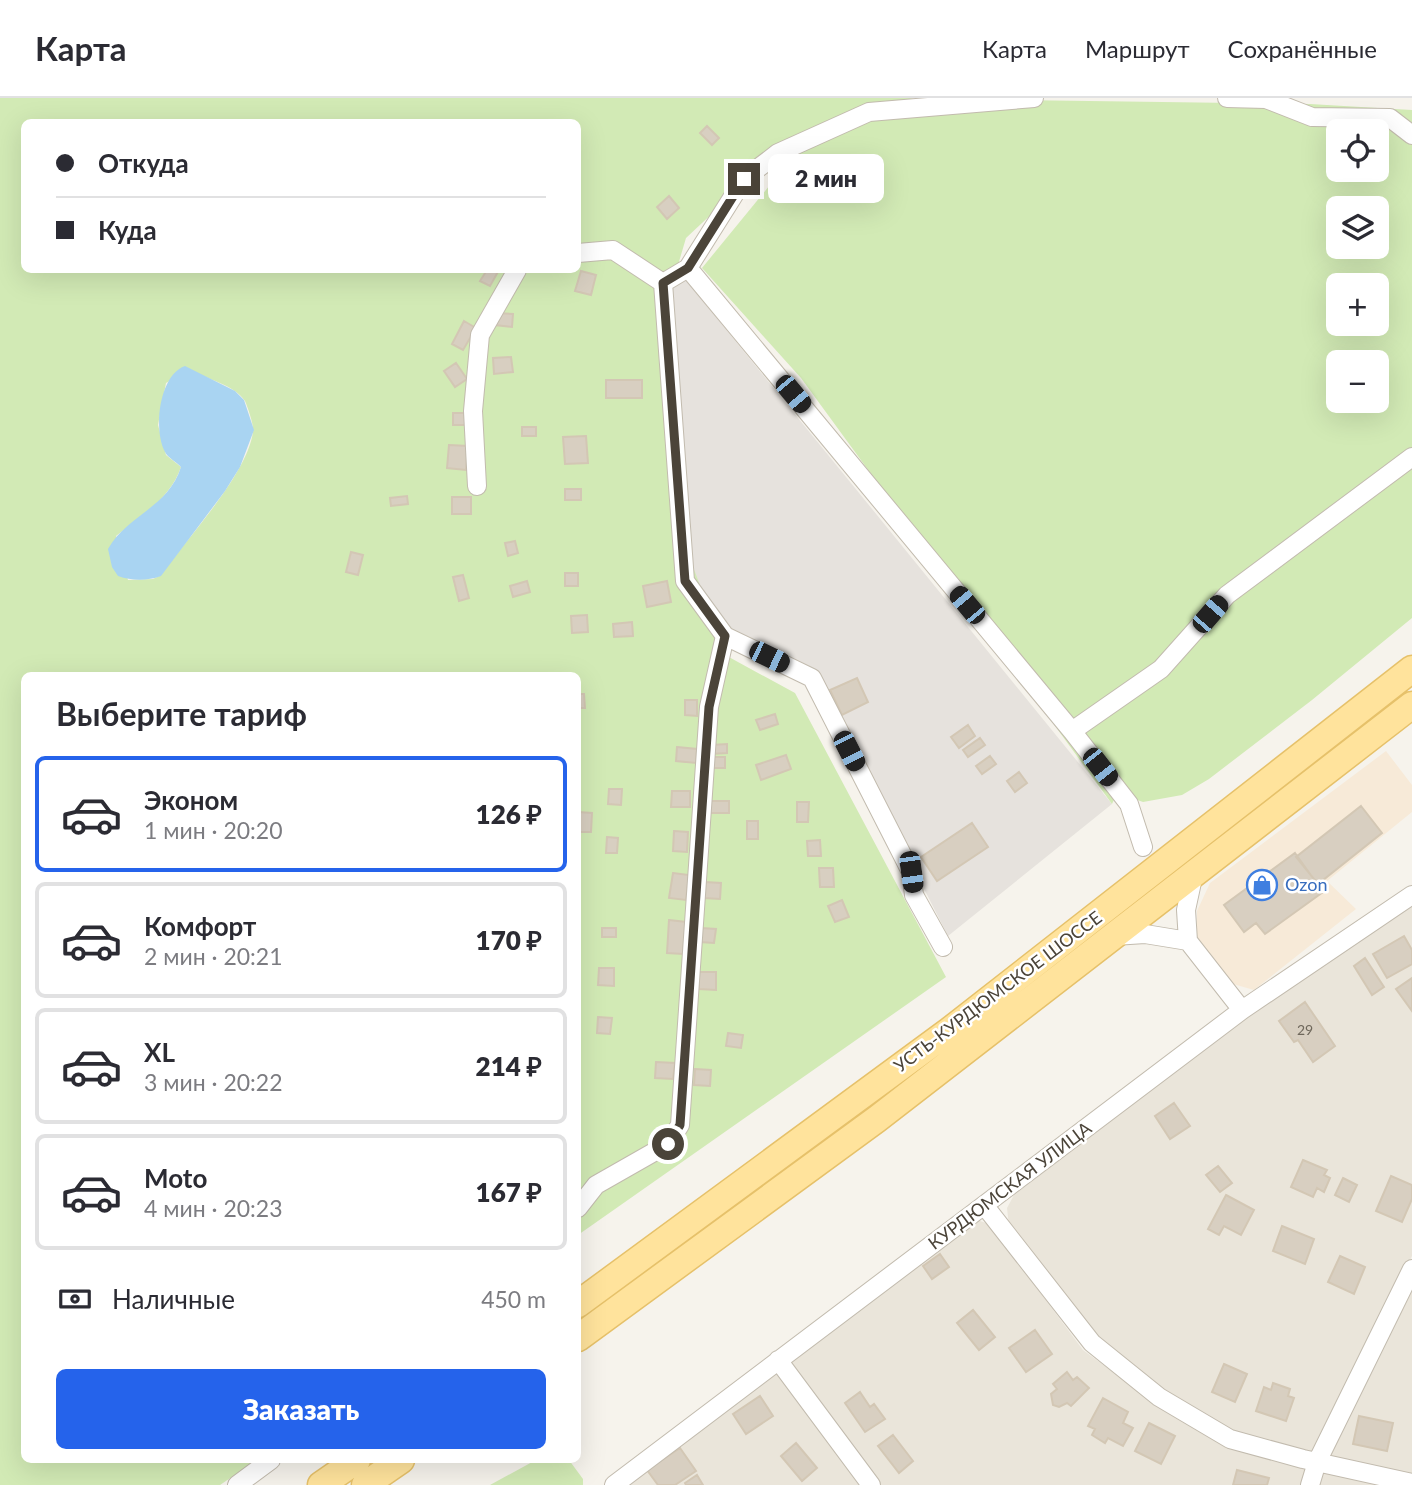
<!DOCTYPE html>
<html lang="ru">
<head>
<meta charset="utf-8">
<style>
  :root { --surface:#fff; --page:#f2f2f3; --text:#2b2b33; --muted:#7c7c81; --line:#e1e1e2; --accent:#2563eb }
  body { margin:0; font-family:Lato,sans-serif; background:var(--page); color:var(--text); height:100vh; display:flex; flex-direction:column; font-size:26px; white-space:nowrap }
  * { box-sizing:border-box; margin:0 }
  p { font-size:23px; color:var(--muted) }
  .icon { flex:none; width:38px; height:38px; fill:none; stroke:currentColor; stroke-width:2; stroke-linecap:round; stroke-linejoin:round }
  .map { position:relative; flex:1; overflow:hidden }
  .drawer { position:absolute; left:21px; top:574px; width:560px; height:791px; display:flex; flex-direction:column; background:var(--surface); border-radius:10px; box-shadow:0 7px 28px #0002 }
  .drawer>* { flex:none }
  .banner { position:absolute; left:21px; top:21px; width:560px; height:154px; border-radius:10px; box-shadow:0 7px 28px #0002; display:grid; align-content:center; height:154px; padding:0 35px; background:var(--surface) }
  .fabs { position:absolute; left:1326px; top:21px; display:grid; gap:14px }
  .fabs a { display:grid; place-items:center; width:63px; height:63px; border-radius:10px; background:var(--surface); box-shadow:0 7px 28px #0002; font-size:35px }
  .end { position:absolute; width:32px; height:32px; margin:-16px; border:9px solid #4b4439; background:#fff; box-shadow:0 0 0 4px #fff }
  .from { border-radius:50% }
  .bubble { position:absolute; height:49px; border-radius:10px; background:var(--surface); box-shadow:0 7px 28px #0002; font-size:23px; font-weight:800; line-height:49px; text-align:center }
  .car { position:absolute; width:21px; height:42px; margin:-21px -10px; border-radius:9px; box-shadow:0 0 5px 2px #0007; background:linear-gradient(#222 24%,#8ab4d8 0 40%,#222 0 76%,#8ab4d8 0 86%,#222 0) }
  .banner b { display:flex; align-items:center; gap:24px; height:66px; font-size:26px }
  .banner b+b { border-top:2px solid var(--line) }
  .banner i { width:18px; height:18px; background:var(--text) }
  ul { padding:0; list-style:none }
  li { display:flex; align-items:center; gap:21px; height:116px; margin:0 14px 10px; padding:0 21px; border:4px solid var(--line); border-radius:10px }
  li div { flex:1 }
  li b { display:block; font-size:26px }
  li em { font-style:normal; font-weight:800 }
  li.selected { border-color:var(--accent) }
  li>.icon { width:63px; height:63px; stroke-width:1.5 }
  h2 { padding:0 35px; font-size:32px; line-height:84px }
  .pay { display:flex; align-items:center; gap:18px; height:77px; padding:0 35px; font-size:26px }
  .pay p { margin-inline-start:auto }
  .primary-button { display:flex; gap:14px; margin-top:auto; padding:14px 35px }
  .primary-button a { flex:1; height:80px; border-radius:10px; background:var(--accent); color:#fff; font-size:28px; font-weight:800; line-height:80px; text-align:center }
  header { display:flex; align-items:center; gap:42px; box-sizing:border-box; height:98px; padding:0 35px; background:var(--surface); border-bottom:2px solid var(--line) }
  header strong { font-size:33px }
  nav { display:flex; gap:38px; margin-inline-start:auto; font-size:24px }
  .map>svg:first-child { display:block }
  .residential { fill:#eae5da }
  .commercial { fill:#f7ead8 }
  .industrial { fill:#e6e2dd }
  .green { fill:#d2eab5; fill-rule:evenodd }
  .water { fill:#a9d4f2 }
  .building { fill:#d8cfc1; stroke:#d3c7b4; stroke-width:2 }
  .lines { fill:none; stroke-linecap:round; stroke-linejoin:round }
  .street-casing { stroke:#c2bbae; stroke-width:20 }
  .primary-casing { stroke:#e6c16a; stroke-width:29 }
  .street { stroke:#fff; stroke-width:18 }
  .primary { stroke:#ffe39c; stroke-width:26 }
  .route { stroke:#4b4439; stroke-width:9 }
  .labels { text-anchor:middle; stroke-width:5; stroke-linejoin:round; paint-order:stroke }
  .number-label { font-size:14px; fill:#6e675b }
  .shop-label { font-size:18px; fill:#366cbe; stroke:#fff; text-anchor:start }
  .street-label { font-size:18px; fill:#4b4439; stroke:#fff }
</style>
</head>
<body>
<header>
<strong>Карта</strong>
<nav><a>Карта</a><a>Маршрут</a><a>Сохранённые</a></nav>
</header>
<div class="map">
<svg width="1412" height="1387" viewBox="0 0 1412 1387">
  <rect width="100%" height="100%" fill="#f6f3ec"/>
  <path class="residential" d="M1412,806V1158L1320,1346L1314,1352L1305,1355L1233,1334L1163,1293L1092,1237L1009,1128L1007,1110L1014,1097L1246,920Z
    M977,1122L989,1126L1083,1252L1155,1305L1301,1366L1309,1374L1306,1387H878L791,1272L790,1260Z
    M1412,1183V1377L1333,1360L1330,1355Z
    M771,1274L781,1279L862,1387H620Z
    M1325,1370L1400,1387H1313Z"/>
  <path class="commercial" d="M1386,653L1412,687V714L1327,783L1356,811L1254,892L1233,886L1197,842V813L1210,785Z"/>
  <path class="industrial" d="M685,181L1112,706L948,838L814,574L729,535L689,476L668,188Z"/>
  <path class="green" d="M0,0H913L797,36L686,140L660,228L674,419L727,558L795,595L946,879L578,1137V578H24V1362H257L220,1387H0ZM24,24H578V172H24ZM190,271C206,282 234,286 245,303C248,310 254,327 253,334C247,377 187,440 161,477L153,481L128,482L116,438C141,418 170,401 181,369L166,357L158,327L166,285Z
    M942,1L1310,6L1412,12V520L1312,602L1209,681L1182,697L1143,704L1132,700L1120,689L1112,706L801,280L702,170L806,43ZM1339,33H1377V72H1339ZM1339,110H1377V149H1339ZM1339,187H1377V226H1339ZM1339,264H1377V303H1339Z
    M544,1362H569L583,1381V1387H490L534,1363Z"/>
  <path class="water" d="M185,268L235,293L244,302L254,332L240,369L225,393L161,478C147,483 132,483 118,478L112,469L108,451C127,417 168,410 181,369C177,364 168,360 165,354C153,332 159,277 185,268Z"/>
  <path class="building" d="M707,28L719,40L712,47L700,35Z
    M669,98L679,110L667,121L657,109Z
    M487,172H499L490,188L480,183Z
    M581,173L596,177L591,197L575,193Z
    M496,215L513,216L512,229L495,227Z
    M464,223L476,230L463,252L452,246Z
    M511,259L513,274L494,276L493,260Z
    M456,265L467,281L455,289L444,273Z
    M606,282H642V300H606Z
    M453,315H466V327H453Z
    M522,329H536V338H522Z
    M586,338L588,365L565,366L563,339Z
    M449,347L468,348L466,372L447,370Z
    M565,391H581V402H565Z
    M407,398L408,406L391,408L390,400Z
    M452,399H471V416H452Z
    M515,443L518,455L508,458L505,445Z
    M351,454L363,457L358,477L346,474Z
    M565,475H578V488H565Z
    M463,477L469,500L459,503L453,479Z
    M527,483L530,494L513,499L510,488Z
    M667,483L671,504L647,509L643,488Z
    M587,517L588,534L572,535L571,518Z
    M632,524L633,538L614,539L613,526Z
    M857,580L868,604L842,617L830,592Z
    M578,596H584L585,610H578Z
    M685,602H697V618L685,617Z
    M775,616L778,626L760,632L756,622Z
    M968,627L975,638L959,650L951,639Z
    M980,640L985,647L968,659L963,652Z
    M727,646V655L711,656V647Z
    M677,649L697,651L696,665L676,663Z
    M786,657L791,671L761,682L756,667Z
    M990,658L996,666L982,676L976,668Z
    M713,659H725V670H713Z
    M1019,674L1027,685L1015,694L1007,683Z
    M609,691H622L621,707L608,706Z
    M672,693H690V709H671Z
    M708,703H729V715H708Z
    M797,704H809L808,724H797Z
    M1361,708L1382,735L1318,786L1296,759Z
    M578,714L592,715L591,734H578Z
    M747,723H758V741H747Z
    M972,725L988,749L937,783L921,759Z
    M674,733L688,734L687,754L673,753Z
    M607,739L618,740L617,755H606Z
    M820,742L821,758H808L807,743Z
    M1295,755L1323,794L1265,836L1256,825L1244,834L1224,807Z
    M819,770H833L834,789H820Z
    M673,775L689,777L686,802L669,800Z
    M705,784L721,785L720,801L704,800Z
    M842,802L849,819L835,824L828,808Z
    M669,822L686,824L683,856L667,855Z
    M602,830H616V839H602Z
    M701,830L716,831L714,845L700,844Z
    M1404,838L1412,852V866L1387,880L1373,856Z
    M1365,860L1384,889L1372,897L1354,868Z
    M599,870H614V888L598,887Z
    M699,874H716V892L699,891Z
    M1412,880V913L1396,891Z
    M1305,904L1335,948L1313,964L1298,942L1294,944L1279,923Z
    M598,919L612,920L610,936L597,935Z
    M728,935L743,937L741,950L726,948Z
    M656,964L675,965L673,981L655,980Z
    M695,971L711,972L710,988L694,987Z
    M1174,1005L1190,1028L1170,1041L1155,1018Z
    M1303,1062L1327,1072L1324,1077L1330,1080L1324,1094L1317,1090L1313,1099L1291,1089Z
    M1218,1068L1232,1085L1220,1094L1206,1077Z
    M1391,1078L1412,1087V1101L1402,1124L1376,1113Z
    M1343,1080L1357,1087L1349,1104L1335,1097Z
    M1226,1097L1254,1112L1241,1137L1224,1128L1219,1137L1208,1131Z
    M1282,1128L1314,1141L1305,1166L1273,1153Z
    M940,1156L949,1169L932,1181L923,1168Z
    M1340,1158L1365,1169L1354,1196L1328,1184Z
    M973,1212L995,1239L979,1252L957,1225Z
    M1035,1232L1052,1256L1026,1274L1009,1250Z
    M1224,1266L1247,1276L1235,1304L1212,1294Z
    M1067,1274L1073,1282L1077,1279L1089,1290L1071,1308L1067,1305L1059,1309L1053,1307L1051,1296L1057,1291L1053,1286Z
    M1273,1285L1290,1291L1288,1298L1294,1300L1286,1323L1256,1313L1264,1289L1271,1292Z
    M860,1294L870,1309L874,1306L885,1321L865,1334L845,1305Z
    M760,1298L773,1318L746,1336L733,1316Z
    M1103,1300L1128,1314L1123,1325L1133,1330L1123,1348L1108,1340L1105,1345L1092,1337L1095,1331L1088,1328Z
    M1359,1318L1393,1325L1387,1353L1353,1346Z
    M1149,1325L1175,1338L1161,1366L1135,1353Z
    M893,1337L913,1363L899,1375L878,1348Z
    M796,1345L817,1370L802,1383L781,1358Z
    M680,1350L696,1373L675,1387H658L647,1372Z
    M1237,1372L1269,1380L1267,1387H1233Z
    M697,1377L703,1387H686L685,1385Z"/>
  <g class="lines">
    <g class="street-casing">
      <path id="street" d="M1227,0L1266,1L1312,19L1390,20L1412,37
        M578,155L613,152L663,185L685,483L725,538L709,609L680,1027L668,1046L596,1087L578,1110
        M688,170L1072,633L1129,706L1143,749
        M663,185L688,170L744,81L778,55L869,14L1034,0
        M477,388L473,313L480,237L517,172
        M725,538L812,580L911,774L914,797L943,849
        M1072,633L1161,571L1227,497L1412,359
        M1194,775L1186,812L1188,843L1242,912
        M1114,838L1145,836L1188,843
        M984,1107L1092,1245L1159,1299L1230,1341L1303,1361L1412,1385
        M778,1262L871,1387
        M237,1387L271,1362
        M614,1387L1242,912L1412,797
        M1310,1387L1317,1364L1412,1171"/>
    </g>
    <g class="primary-casing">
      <path id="primary" d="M578,1206L949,933L1412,571
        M578,1240L877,1021L1412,607
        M321,1387L357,1362
        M365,1387L401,1362"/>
    </g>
    <use href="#street" class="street"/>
    <use href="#primary" class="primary"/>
  </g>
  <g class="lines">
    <path class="route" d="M668,1046L680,1027L709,609L725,538L685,483L663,185L688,170L744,81"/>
  </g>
  <defs>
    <g id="shop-ring" transform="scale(1.575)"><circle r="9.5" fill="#fff" stroke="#3f7fe0" stroke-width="1.5"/><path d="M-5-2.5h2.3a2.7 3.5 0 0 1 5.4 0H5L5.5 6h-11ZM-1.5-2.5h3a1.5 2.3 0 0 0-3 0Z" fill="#3f7fe0"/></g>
  </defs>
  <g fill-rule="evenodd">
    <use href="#shop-ring" x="1262" y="787"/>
  </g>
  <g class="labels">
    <g class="number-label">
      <text x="1305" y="937">29</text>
    </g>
    <g class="shop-label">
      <text x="1285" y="793">Ozon</text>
    </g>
    <g class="street-label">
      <text transform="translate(998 894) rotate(-37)" y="6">УСТЬ-КУРДЮМСКОЕ ШОССЕ</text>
      <text transform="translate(1010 1088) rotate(-37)" y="6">КУРДЮМСКАЯ УЛИЦА</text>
    </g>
  </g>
</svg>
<div class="fabs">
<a><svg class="icon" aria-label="locate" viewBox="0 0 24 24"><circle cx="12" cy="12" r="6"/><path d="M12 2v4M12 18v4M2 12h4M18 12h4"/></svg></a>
<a><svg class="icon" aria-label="layers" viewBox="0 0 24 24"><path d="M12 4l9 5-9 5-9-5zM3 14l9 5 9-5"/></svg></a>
<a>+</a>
<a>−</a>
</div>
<i class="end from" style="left:668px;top:1046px"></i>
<i class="end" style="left:744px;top:81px"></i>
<div class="bubble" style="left:768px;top:56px;width:116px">2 мин</div>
<i class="car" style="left:793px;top:296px;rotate:140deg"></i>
<i class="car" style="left:967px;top:507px;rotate:320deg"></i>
<i class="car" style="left:1210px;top:516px;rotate:41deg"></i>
<i class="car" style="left:769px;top:559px;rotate:116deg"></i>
<i class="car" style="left:849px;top:653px;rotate:153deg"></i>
<i class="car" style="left:1100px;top:669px;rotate:142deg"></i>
<i class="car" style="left:911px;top:774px;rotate:172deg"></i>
<div class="banner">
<b><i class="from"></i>Откуда</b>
<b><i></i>Куда</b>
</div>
<section class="drawer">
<h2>Выберите тариф</h2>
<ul>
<li class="selected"><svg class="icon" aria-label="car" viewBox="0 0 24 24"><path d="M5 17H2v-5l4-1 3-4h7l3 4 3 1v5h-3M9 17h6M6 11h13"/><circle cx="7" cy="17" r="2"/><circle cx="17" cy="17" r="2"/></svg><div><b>Эконом</b><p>1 мин · 20:20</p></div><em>126 ₽</em></li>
<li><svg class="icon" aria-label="car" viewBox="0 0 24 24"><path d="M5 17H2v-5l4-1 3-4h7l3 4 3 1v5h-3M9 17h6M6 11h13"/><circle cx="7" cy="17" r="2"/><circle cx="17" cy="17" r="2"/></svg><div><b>Комфорт</b><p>2 мин · 20:21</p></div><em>170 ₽</em></li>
<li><svg class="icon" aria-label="car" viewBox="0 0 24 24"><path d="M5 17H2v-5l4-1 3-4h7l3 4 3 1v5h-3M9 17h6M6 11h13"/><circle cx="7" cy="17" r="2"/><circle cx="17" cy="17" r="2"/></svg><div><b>XL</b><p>3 мин · 20:22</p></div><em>214 ₽</em></li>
<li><svg class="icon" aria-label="car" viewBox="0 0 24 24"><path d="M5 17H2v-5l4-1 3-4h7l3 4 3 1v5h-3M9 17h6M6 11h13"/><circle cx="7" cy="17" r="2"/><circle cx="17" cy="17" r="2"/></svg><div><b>Moto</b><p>4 мин · 20:23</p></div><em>167 ₽</em></li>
</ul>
<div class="pay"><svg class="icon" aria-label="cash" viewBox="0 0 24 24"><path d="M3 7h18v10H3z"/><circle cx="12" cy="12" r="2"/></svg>Наличные<p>450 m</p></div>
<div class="primary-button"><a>Заказать</a></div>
</section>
</div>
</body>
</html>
